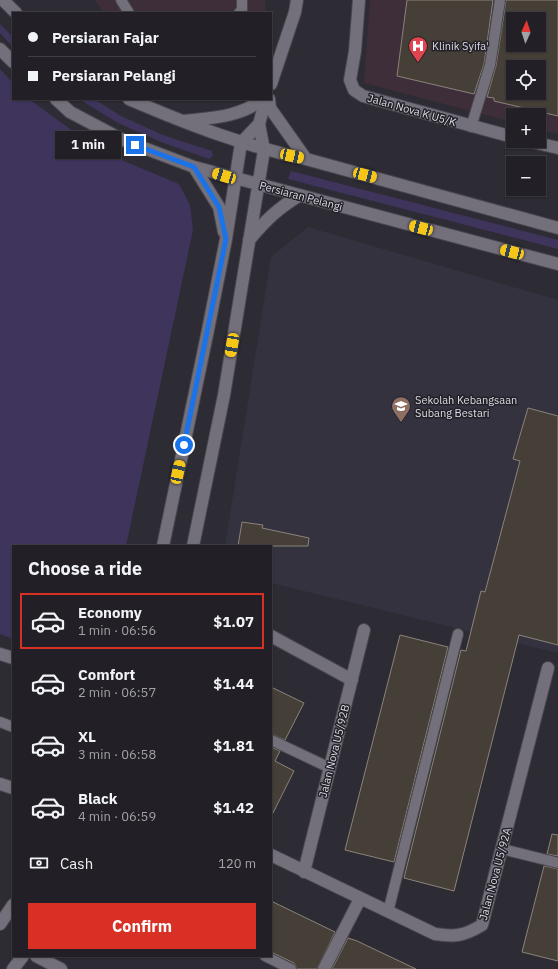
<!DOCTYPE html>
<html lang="en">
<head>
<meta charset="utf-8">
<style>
  :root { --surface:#222026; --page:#2a282e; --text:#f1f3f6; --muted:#a2a3a7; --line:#3f3e43; --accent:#d93025 }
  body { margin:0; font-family:"IBM Plex Sans",sans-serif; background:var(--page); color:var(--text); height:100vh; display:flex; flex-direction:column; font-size:15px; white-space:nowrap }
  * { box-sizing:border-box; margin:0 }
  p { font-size:13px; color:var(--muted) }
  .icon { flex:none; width:22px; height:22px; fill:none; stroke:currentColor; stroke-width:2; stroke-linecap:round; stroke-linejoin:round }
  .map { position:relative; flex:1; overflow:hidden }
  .side { position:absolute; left:12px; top:545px; width:260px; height:412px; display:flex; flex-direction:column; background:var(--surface); border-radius:0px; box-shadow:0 1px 3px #0004,0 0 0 1px var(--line) }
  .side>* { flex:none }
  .banner { position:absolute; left:12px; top:12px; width:260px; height:88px; border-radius:0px; box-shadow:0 1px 3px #0004,0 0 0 1px var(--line); display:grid; align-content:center; height:88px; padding:0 16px; background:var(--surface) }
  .needle { width:26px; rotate:3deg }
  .buttons { position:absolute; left:506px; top:12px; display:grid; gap:8px }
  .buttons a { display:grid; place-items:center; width:40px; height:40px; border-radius:0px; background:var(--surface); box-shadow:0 1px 3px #0004,0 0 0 1px var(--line); font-size:20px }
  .end { position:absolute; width:18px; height:18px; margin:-9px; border:5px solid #1a73e8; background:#fff; box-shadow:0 0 0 2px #fff }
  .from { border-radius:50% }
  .bubble { position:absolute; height:28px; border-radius:0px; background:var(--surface); box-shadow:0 1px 3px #0004,0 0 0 1px var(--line); font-size:13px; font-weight:700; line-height:28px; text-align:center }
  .car { position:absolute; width:12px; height:24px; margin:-12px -6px; border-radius:5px; box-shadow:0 0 3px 1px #0007; background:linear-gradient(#f5c518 24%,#345 0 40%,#f5c518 0 76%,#345 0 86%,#f5c518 0) }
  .banner b { display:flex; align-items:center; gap:14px; height:38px; font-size:15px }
  .banner b+b { border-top:1px solid var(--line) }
  .banner i { width:10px; height:10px; background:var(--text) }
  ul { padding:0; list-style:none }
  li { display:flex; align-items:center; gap:12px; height:56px; margin:0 8px 6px; padding:0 8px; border:2px solid transparent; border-radius:0px }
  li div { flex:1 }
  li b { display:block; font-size:15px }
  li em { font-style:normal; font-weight:700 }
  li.on { border-color:var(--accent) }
  li>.icon { width:36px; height:36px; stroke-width:1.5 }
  h2 { padding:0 16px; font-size:18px; line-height:48px }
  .pay { display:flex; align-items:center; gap:10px; height:44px; padding:0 16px; font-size:15px }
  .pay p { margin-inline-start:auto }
  .cta { display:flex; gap:8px; margin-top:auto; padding:8px 16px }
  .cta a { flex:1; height:46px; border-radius:0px; background:var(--accent); color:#fff; font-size:16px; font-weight:700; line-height:46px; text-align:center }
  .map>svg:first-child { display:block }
  .commercial { fill:#3e2e39; fill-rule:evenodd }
  .built { fill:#353240 }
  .green { fill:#3f345c }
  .building { fill:#463f37; stroke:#8b837b; fill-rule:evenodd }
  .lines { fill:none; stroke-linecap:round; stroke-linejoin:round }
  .lane-casing { stroke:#49474e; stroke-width:12 }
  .street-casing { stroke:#49474e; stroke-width:14 }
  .secondary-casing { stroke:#49474e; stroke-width:14 }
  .lane { stroke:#73707b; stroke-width:10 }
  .street { stroke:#73707b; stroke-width:12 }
  .secondary { stroke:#73707b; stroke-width:12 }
  .route { stroke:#1a73e8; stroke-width:5 }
  .labels { text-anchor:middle; stroke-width:3; stroke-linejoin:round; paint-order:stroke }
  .poi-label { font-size:11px; fill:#dcdbe1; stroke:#232129; text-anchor:start }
  .street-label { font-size:11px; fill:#dcdbe1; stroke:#232129 }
</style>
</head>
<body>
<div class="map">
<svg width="558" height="969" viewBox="0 0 558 969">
  <rect width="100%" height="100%" fill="#2d2b33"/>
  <path class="commercial" d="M95,0H265V13H103Z
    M370,0H558V134L539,129V115H513V122L364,83ZM513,19H539V45H513ZM513,67H539V93H513Z"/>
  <path class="built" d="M308,227L558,300V653L271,583V546H225L271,257Z"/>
  <path class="green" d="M0,24L13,37V47L0,33Z
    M0,69L13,83V99H29L100,151L179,184L190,205L193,230L126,546H13V639L0,634Z
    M79,99H94L121,116L163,135L212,151L213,156L209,159L161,142L118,123Z
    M291,171L558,240V249L288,179Z"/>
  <path class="building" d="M407,0H493L484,64L474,94L397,76Z
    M506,0H558V116L494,101V98L487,97L496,66ZM513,19H539V45H513ZM513,67H539V93H513Z
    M528,408L558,416V645L519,635L454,891L404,878L461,650L466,651L481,591L485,592L520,461L513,459Z
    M242,522L263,525L262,528L309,538L308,546H238Z
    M400,635L448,647L394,862L345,850Z
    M271,687L304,703L285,740L271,734Z
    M271,747L280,751L275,761L294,771L271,817Z
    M552,834L558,835V856L547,854Z
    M544,866L558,869V961L522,952Z
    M271,901L335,932L317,969H297L294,963L271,952Z
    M348,938L357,941L416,969H332Z"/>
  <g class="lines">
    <g class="lane-casing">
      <path id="lane" d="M121,0L129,13
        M239,13L242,10V0
        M471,127L490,65L500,0
        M0,722L13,727
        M271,740L330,768
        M502,849L558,863
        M388,912L458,634
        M265,956L291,969"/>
    </g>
    <g class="street-casing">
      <path id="street" d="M359,0L355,51L350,80L354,90L363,96L513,137
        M271,84L295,12L297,0
        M259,124L264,150
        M528,141L558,148
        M241,143L259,124L266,99
        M271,636L352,680
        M0,654L13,658
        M0,784L13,788
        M271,855L435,934C455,937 464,936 482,925L548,668
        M304,872L364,630
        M36,956L61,969
        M324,969L360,899"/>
    </g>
    <g class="secondary-casing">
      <path id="secondary" d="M3,0L16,13
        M0,49L13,62
        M56,99L70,112L123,140L194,167L558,264
        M129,99C187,124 244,146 306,159L558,228
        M269,99L270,108L306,159
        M184,121C210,118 242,117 262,99
        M194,167L219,207L224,232
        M249,240C266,220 277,209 300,195
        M163,546L208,330L226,239L241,143
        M193,546L224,395L264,150
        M0,924L13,905
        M13,969L23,956"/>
    </g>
    <use href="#lane" class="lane"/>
    <use href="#street" class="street"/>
    <use href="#secondary" class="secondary"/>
  </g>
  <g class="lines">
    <path class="route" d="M135,145L194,167L219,207L226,239L184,445"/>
  </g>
  <defs>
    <g id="hospital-pin" transform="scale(1)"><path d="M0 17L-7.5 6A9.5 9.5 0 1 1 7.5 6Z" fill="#e0444e" stroke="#232129"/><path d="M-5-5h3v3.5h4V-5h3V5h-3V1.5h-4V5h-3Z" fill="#fff"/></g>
    <g id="school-pin" transform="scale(1)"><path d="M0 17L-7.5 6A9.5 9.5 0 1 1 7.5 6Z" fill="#8d6e63" stroke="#232129"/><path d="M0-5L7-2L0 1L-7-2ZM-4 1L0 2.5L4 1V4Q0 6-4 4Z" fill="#fff"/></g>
  </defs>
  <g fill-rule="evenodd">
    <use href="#hospital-pin" x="418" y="46"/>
    <use href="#school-pin" x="401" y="406"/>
  </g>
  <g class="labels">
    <g class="poi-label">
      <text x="432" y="50">Klinik Syifa'</text>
      <text x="415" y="404">Sekolah Kebangsaan<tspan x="415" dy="13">Subang Bestari</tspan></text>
    </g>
    <g class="street-label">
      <text transform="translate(412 110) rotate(16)" y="4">Jalan Nova K U5/K</text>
      <text transform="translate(301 196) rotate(15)" y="4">Persiaran Pelangi</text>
      <text transform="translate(334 751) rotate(-76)" y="4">Jalan Nova U5/92B</text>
      <text transform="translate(495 874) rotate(-75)" y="4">Jalan Nova U5/92A</text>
    </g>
  </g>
</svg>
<div class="buttons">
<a><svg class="needle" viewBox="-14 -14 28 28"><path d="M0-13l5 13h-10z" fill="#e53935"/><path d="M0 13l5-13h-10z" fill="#a2a3a7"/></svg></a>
<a><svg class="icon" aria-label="locate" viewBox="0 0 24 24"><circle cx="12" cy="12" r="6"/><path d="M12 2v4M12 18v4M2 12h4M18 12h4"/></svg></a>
<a>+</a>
<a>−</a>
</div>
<i class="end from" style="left:184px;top:445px"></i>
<i class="end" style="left:135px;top:145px"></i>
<div class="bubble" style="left:55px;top:131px;width:66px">1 min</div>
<i class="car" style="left:292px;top:156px;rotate:102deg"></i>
<i class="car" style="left:365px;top:175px;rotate:105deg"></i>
<i class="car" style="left:224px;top:176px;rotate:287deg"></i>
<i class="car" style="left:421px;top:228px;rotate:285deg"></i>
<i class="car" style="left:512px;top:252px;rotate:285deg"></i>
<i class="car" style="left:232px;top:345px;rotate:190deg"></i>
<i class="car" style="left:178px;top:472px;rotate:12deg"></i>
<div class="banner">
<b><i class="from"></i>Persiaran Fajar</b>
<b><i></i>Persiaran Pelangi</b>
</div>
<section class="side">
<h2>Choose a ride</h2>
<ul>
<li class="on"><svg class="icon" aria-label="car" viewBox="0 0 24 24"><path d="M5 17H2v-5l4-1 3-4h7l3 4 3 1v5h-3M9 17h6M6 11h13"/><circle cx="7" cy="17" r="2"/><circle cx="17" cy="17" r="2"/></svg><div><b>Economy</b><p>1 min · 06:56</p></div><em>$1.07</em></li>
<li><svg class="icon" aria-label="car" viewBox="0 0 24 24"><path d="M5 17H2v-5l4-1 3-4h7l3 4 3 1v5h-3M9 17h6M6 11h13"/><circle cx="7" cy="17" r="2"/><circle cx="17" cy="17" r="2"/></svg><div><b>Comfort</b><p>2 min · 06:57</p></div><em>$1.44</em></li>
<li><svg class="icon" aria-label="car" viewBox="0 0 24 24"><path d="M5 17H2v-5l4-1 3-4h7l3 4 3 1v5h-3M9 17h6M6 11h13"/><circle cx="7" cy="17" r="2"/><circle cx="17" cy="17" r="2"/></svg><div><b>XL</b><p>3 min · 06:58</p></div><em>$1.81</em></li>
<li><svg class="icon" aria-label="car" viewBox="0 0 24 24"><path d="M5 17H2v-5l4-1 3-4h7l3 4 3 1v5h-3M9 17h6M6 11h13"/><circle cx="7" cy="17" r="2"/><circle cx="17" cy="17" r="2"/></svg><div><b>Black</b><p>4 min · 06:59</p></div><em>$1.42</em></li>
</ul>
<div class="pay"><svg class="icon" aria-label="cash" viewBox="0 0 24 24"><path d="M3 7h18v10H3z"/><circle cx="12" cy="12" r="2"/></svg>Cash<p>120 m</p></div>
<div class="cta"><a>Confirm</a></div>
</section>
</div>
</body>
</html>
